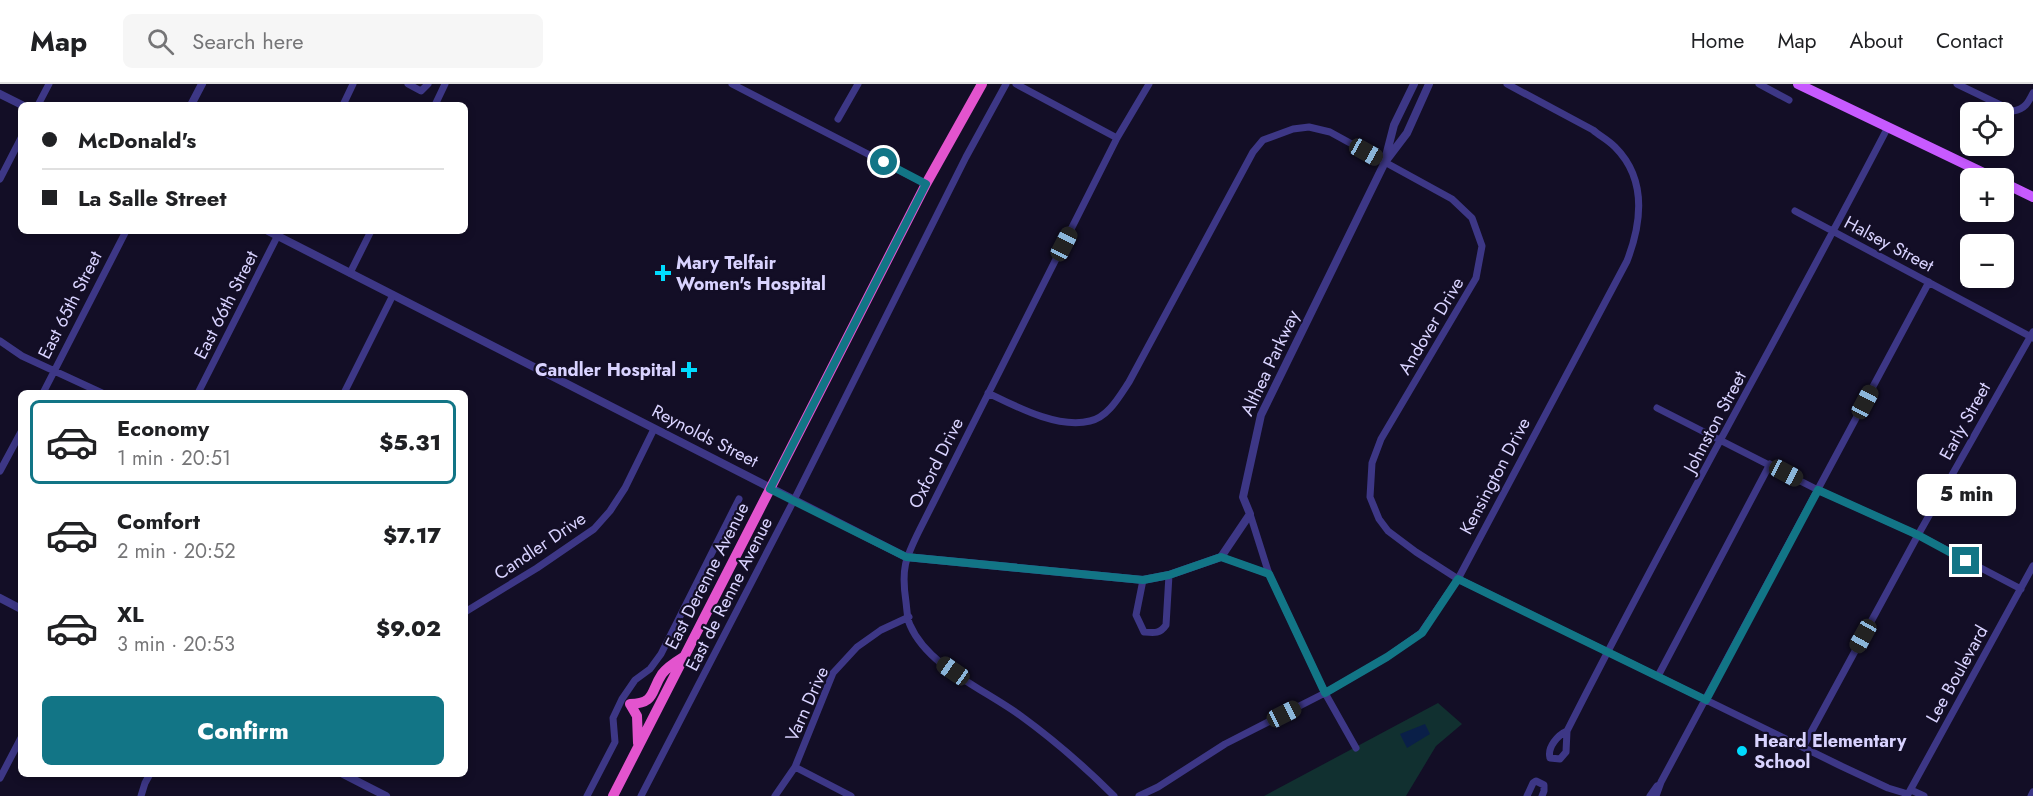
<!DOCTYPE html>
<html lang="en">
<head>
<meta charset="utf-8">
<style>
  :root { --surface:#fff; --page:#f6f6f6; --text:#202124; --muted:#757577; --line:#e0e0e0; --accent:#127586 }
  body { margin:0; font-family:Jost,sans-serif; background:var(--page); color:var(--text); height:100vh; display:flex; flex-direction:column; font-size:22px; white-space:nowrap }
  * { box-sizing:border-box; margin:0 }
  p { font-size:20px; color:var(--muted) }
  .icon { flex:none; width:33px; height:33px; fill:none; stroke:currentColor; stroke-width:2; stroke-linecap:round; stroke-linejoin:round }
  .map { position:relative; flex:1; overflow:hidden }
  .side { position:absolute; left:18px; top:306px; width:450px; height:387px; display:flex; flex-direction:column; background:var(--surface); border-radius:9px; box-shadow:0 3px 9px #0003 }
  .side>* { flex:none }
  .top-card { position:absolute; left:18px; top:18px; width:450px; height:132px; border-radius:9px; box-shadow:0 3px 9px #0003; display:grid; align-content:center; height:132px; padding:0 24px; background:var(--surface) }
  .buttons { position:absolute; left:1960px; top:18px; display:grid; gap:12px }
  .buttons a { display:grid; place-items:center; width:54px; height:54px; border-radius:9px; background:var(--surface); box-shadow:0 3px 9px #0003; font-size:30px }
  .end { position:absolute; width:27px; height:27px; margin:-14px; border:8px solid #127586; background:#fff; box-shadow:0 0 0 3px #fff }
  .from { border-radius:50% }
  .bubble { position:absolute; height:42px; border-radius:9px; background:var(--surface); box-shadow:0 3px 9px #0003; font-size:20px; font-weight:800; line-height:42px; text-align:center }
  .car { position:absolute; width:18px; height:36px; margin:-18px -9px; border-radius:8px; box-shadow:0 0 4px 2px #0007; background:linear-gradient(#222 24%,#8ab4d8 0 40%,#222 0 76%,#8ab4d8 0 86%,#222 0) }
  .top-card b { display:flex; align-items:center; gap:21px; height:57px; font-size:22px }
  .top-card b+b { border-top:2px solid var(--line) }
  .top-card i { width:15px; height:15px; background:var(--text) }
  ul { padding:10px 0 0; list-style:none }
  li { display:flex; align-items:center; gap:18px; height:84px; margin:0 12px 9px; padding:0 12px; border:3px solid transparent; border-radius:9px }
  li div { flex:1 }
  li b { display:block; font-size:22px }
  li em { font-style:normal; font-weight:800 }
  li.current { border-color:var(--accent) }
  li>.icon { width:54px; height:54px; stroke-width:1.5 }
  .cta { display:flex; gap:12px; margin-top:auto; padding:12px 24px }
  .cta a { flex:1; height:69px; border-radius:9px; background:var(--accent); color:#fff; font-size:24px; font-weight:800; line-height:69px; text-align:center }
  header { display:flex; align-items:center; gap:36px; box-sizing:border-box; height:84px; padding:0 30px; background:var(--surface); border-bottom:2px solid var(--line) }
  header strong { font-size:28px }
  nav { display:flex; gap:33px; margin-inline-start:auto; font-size:21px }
  .search { width:420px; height:54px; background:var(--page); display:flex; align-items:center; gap:15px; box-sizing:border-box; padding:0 21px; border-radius:9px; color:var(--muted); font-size:22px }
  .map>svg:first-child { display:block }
  .green { fill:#113030 }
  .water { fill:#0a1f48 }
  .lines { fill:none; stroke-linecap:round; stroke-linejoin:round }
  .minor { stroke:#3d3786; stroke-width:7 }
  .tertiary { stroke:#3d3786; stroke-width:8 }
  .primary { stroke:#c75aff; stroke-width:10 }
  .trunk { stroke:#e354ce; stroke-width:10 }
  .route { stroke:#127586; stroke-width:8 }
  .poi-dot { fill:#00dbfe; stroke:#130e26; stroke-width:2 }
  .labels { text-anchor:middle; stroke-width:4.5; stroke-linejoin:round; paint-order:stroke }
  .street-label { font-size:18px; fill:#d9d3ff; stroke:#130e26 }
  .poi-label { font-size:18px; font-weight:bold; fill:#d9d3ff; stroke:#130e26; text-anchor:start }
</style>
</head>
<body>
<header>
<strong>Map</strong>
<div class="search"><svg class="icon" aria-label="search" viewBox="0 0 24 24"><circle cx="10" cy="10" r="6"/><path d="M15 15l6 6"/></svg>Search here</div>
<nav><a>Home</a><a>Map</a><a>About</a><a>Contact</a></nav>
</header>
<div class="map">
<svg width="2033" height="712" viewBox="0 0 2033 712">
  <rect width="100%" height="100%" fill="#130e26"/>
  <path class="green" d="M1438,619L1462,640L1436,662L1406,712H1264Z"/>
  <path class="water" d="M1425,640L1430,650L1407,664L1400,650Z"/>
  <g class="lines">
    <path class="minor" d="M408,0L421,7L428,0
      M732,0L926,100
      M1016,0L1117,54
      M1759,0L1789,16
      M1957,0L2013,27C2025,25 2028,19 2033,9
      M38,21L49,0
      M343,21L353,0
      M435,21L445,0
      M838,35L858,0
      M0,95L21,54
      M1795,127L2033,254
      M350,189L371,147
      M0,257L22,272L102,309
      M43,309L126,147
      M198,309L280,147
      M344,309L393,211
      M988,309C1017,323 1058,345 1090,337C1108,333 1119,313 1129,298L1253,68L1263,56L1293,45L1309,43L1330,48L1452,115L1472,134L1482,162L1476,194L1381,355L1372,379L1370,413L1379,435L1388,447L1416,468L1458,495L1839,681L1888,704L1908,710
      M1657,324L1818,406L1918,451L2021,505
      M0,387L21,348
      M1250,430L1269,490L1325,609L1356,664
      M1221,473L1269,490
      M1143,496L1136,531L1144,548C1154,549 1160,550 1166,541L1169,491
      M465,528L537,484L594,445L610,427L625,404L654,345
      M1658,592L1770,380
      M1567,647L1566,668L1560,675L1550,674C1547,663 1558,651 1567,647C1670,443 1783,245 1888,43
      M1803,663L1918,451L2033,248
      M795,683L851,712
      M0,694L21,654
      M1911,706L1924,712
      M141,712L145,699L150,690
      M587,712L615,658L613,634L622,615L635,596L650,585L661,570L739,415
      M641,712L794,416L966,73L1006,0
      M775,712L795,683L833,589L857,563L881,546L909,533
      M1114,712C1085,683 1054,656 1021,632C986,606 928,583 910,541C907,535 907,525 906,518C901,485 905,475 920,445L1117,54L1149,0
      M1139,712L1158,703L1225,660L1325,609L1387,573L1421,549L1458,495L1627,177C1642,138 1647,95 1615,63C1608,56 1600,52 1593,46L1507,0
      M1527,712L1533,699L1536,697L1544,701V707L1542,712
      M1650,712L1657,702
      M1656,712L1661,698L1929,198
      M1907,712L2033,482
      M2031,712L2033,708"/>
    <path class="tertiary" d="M0,10L22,21
      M191,21L202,0
      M1386,72L1394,41L1414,0
      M268,147L906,473L1143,496L1169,491L1221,473L1250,430L1243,413L1261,331L1385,78L1407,49L1429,0
      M0,514L21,525
      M343,690L386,712"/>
    <path class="primary" d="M1798,0L1994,94
      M2004,99L2033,113"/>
    <path class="trunk" d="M630,620C656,619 650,608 662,590C668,582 677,577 685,572
      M630,620L637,632L638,659
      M613,712L926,100L982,0"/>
  </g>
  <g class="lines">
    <path class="route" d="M884,78L926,100L770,405L906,473L1143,496L1169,491L1221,473L1269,490L1325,609L1387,573L1422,549L1458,495L1706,616L1818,406L1918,451L1966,477"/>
  </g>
  <g class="poi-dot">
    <path d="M660 180h6v6h6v6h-6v6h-6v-6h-6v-6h6z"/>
    <path d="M686 277h6v6h6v6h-6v6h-6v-6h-6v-6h6z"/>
    <circle cx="1742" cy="667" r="6"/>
  </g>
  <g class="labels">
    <g class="street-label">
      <text transform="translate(1889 160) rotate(28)" y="6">Halsey Street</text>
      <text transform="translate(70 221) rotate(-63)" y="6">East 65th Street</text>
      <text transform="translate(226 221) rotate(-63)" y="6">East 66th Street</text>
      <text transform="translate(1431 242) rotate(-59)" y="6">Andover Drive</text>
      <text transform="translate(1270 279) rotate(-65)" y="6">Althea Parkway</text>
      <text transform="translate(1965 337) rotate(-61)" y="6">Early Street</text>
      <text transform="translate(1715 338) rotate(-62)" y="6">Johnston Street</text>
      <text transform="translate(705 352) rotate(27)" y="6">Reynolds Street</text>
      <text transform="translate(936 379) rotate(-63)" y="6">Oxford Drive</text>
      <text transform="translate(1495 392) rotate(-62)" y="6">Kensington Drive</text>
      <text transform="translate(540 462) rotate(-34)" y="6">Candler Drive</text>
      <text transform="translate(707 492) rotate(-63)" y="6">East Derenne Avenue</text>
      <text transform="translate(729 510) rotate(-63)" y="6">East de Renne Avenue</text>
      <text transform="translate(1957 590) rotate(-61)" y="6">Lee Boulevard</text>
      <text transform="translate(807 620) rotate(-66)" y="6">Varn Drive</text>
    </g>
    <g class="poi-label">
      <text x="676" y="185">Mary Telfair<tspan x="676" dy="21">Women's Hospital</tspan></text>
      <text x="676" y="292" text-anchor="end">Candler Hospital</text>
      <text x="1754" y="663">Heard Elementary<tspan x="1754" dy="21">School</tspan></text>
    </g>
  </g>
</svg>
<div class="buttons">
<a><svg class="icon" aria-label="locate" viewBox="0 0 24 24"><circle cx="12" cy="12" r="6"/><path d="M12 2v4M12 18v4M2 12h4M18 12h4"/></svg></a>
<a>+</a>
<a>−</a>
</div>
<i class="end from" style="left:884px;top:78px"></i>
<i class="end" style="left:1966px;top:477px"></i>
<div class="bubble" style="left:1917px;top:390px;width:99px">5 min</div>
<i class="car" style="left:1366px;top:68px;rotate:119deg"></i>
<i class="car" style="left:1064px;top:160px;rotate:27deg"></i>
<i class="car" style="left:1865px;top:318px;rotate:28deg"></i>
<i class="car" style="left:1786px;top:389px;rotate:118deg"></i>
<i class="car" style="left:1863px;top:552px;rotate:209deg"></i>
<i class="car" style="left:953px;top:587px;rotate:305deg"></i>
<i class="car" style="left:1284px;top:630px;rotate:63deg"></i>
<div class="top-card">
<b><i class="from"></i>McDonald's</b>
<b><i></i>La Salle Street</b>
</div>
<section class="side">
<ul>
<li class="current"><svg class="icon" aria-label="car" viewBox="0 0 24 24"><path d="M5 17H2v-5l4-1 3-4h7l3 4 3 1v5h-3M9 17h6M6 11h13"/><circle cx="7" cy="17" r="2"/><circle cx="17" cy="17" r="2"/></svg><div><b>Economy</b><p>1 min · 20:51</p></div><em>$5.31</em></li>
<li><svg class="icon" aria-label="car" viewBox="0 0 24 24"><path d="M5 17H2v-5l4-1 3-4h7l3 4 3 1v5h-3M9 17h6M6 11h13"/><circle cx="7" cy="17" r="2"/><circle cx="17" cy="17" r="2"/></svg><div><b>Comfort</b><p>2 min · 20:52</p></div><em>$7.17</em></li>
<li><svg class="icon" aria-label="car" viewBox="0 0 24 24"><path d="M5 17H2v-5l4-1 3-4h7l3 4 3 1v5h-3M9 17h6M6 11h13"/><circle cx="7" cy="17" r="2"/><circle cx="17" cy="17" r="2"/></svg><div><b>XL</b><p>3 min · 20:53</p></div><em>$9.02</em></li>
</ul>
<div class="cta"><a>Confirm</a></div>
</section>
</div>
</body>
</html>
